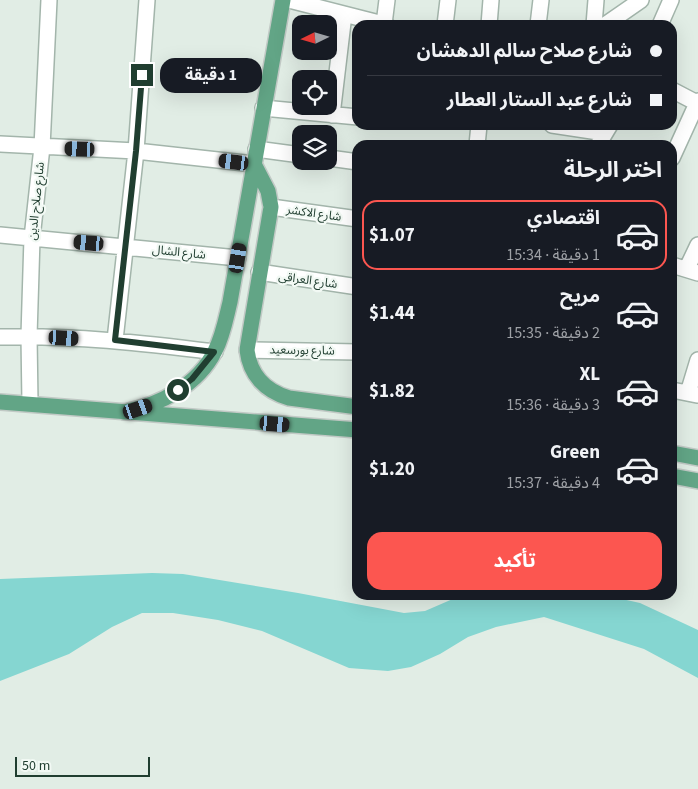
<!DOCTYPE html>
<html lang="ar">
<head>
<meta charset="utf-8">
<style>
  :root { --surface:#171b24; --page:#20242c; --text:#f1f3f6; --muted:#9ea1a6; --line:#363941; --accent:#fc5650 }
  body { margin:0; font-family:"Source Sans 3","Noto Sans Arabic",sans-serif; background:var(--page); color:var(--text); direction:rtl; height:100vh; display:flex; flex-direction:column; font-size:19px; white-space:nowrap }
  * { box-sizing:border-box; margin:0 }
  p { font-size:16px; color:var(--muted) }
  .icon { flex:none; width:28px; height:28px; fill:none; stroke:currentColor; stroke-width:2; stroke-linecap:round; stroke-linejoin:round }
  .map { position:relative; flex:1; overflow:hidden; direction:ltr }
  .details { position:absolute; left:352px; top:140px; width:325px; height:460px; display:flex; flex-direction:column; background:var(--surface); border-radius:15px; box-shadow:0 5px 20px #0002; direction:rtl }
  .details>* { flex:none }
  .banner { position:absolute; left:352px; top:20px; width:325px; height:110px; border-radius:15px; box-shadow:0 5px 20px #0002; direction:rtl; display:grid; align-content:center; height:110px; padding:0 15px; background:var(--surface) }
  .needle { width:32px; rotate:265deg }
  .buttons { position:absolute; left:292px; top:15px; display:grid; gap:10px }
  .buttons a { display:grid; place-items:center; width:45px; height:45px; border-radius:10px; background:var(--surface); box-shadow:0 5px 20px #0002; font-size:25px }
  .scale { position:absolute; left:15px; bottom:12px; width:135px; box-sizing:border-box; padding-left:5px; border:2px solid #203e30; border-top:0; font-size:14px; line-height:18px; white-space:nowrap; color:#203e30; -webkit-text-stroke:4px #f2f9f4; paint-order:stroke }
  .end { position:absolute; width:22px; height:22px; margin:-11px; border:6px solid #203e30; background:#fff; box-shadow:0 0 0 2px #fff }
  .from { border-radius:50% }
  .bubble { position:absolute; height:35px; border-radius:15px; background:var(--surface); box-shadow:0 5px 20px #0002; font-size:16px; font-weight:700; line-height:35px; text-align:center; direction:rtl }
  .car { position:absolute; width:15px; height:30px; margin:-15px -8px; border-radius:6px; box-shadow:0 0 4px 1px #0007; background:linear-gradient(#222 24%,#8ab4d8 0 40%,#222 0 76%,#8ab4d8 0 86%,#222 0) }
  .banner b { display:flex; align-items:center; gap:18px; height:48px; font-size:19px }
  .banner b+b { border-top:1px solid var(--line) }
  .banner i { width:12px; height:12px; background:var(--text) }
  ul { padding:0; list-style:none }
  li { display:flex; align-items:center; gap:15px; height:70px; margin:0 10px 8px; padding:0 5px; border:2px solid transparent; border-radius:15px }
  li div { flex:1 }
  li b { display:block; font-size:19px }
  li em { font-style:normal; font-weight:700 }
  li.selected { border-color:var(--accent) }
  li>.icon { width:45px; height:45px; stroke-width:1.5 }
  h2 { padding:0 15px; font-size:22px; line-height:60px }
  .cta { display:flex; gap:10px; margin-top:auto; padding:10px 15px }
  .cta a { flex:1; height:58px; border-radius:15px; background:var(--accent); color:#fff; font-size:20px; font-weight:700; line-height:58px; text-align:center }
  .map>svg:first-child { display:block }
  .water { fill:#85d6d1 }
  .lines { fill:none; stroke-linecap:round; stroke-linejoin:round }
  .minor-casing { stroke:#a3b5ab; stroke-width:18 }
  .major-casing { stroke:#c1c9c5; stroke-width:18 }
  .minor { stroke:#fff; stroke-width:15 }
  .major { stroke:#62a586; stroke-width:15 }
  .route { stroke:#203e30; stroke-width:6 }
  .labels { text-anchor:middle; stroke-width:4.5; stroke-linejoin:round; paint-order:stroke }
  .street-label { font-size:12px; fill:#203e30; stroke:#f2f9f4 }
</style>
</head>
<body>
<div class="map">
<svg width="698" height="789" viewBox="0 0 698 789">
  <rect width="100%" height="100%" fill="#e1ede5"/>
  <path class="water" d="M152,573L183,574L298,593L404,613L425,611L462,595H604L640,603L698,630V678L644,649L544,617L496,627L468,637L440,654L411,667L388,671L349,668L262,631L218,620L173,613H142L112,627L69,654L0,681V579Z"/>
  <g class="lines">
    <g class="minor-casing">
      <path id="minor" d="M289,0L387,25
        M384,24L387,0
        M445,25L448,0
        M489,25L491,0
        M538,25L541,0
        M594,25L596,0
        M605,25L641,0
        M660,25L671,0
        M672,90L697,103
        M263,108L358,117
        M332,115L344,14
        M552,125L605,133
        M0,144L136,151L254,164
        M477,145L479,125
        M598,145L610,125
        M256,149L301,155
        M329,158L358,162
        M672,158L698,101
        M271,207L358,219
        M0,235L238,258
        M672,265L698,273
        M687,268L698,245
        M259,272L358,287
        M0,337C72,335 143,343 215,352
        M115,340L136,151L147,0
        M247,350L358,352
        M672,390L697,395
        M688,393L698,360
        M30,403L29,336L32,238L42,147L49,0"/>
    </g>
    <g class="major-casing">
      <path id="major" d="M254,164L268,191L271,207L247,350C250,375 265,391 289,398L358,407
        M0,402L358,430
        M124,412C160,405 198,385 215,351C223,336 226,318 230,302L283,0
        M672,453L698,458
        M672,476L698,481"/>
    </g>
    <use href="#minor" class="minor"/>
    <use href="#major" class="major"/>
  </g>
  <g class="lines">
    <path class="route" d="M142,75L136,151L115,340L214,352L192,379L178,390"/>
  </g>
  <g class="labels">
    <g class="street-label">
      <text transform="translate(36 201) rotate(-84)" y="4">شارع صلاح الدين</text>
      <text transform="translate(314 213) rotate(8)" y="4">شارع الاكشر</text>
      <text transform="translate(179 252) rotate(6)" y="4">شارع الشال</text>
      <text transform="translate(308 280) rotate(8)" y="4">شارع العراقى</text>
      <text transform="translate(302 350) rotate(1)" y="4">شارع بورسعيد</text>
    </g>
  </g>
</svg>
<div class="buttons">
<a><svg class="needle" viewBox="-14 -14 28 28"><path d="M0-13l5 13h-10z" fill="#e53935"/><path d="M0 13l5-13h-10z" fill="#9ea1a6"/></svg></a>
<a><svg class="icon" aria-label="locate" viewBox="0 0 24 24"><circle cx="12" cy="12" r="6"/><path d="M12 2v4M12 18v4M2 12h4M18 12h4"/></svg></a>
<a><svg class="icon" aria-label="layers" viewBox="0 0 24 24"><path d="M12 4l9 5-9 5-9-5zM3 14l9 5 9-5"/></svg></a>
</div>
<div class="scale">50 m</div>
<i class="end from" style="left:178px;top:390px"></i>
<i class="end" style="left:142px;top:75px"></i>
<div class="bubble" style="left:160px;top:58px;width:102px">1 دقيقة</div>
<i class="car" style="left:80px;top:149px;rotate:272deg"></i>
<i class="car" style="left:234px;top:162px;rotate:277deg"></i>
<i class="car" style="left:89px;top:243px;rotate:275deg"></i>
<i class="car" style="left:238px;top:258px;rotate:9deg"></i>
<i class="car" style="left:64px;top:338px;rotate:93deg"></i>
<i class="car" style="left:138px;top:409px;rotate:71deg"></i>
<i class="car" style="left:275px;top:424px;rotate:95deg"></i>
<div class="banner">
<b><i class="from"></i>شارع صلاح سالم الدهشان</b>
<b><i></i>شارع عبد الستار العطار</b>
</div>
<section class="details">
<h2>اختر الرحلة</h2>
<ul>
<li class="selected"><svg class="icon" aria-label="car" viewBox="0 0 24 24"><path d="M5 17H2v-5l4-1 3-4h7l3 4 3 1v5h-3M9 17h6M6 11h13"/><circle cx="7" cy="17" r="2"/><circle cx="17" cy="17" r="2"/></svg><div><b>اقتصادي</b><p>1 دقيقة · 15:34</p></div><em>$1.07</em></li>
<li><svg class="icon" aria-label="car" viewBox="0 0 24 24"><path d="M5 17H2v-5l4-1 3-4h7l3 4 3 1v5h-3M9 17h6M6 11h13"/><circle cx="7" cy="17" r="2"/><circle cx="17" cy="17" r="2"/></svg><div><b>مريح</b><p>2 دقيقة · 15:35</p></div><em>$1.44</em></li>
<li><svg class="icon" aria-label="car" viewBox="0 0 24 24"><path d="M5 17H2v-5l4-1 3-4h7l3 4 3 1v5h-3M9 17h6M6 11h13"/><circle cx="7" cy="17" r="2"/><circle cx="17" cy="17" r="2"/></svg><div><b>XL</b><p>3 دقيقة · 15:36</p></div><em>$1.82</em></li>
<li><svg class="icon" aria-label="car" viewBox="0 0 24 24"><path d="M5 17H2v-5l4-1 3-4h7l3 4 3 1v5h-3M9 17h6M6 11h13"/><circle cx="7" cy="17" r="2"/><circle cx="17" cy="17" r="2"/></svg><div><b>Green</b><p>4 دقيقة · 15:37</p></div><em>$1.20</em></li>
</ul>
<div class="cta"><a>تأكيد</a></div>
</section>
</div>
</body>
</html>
